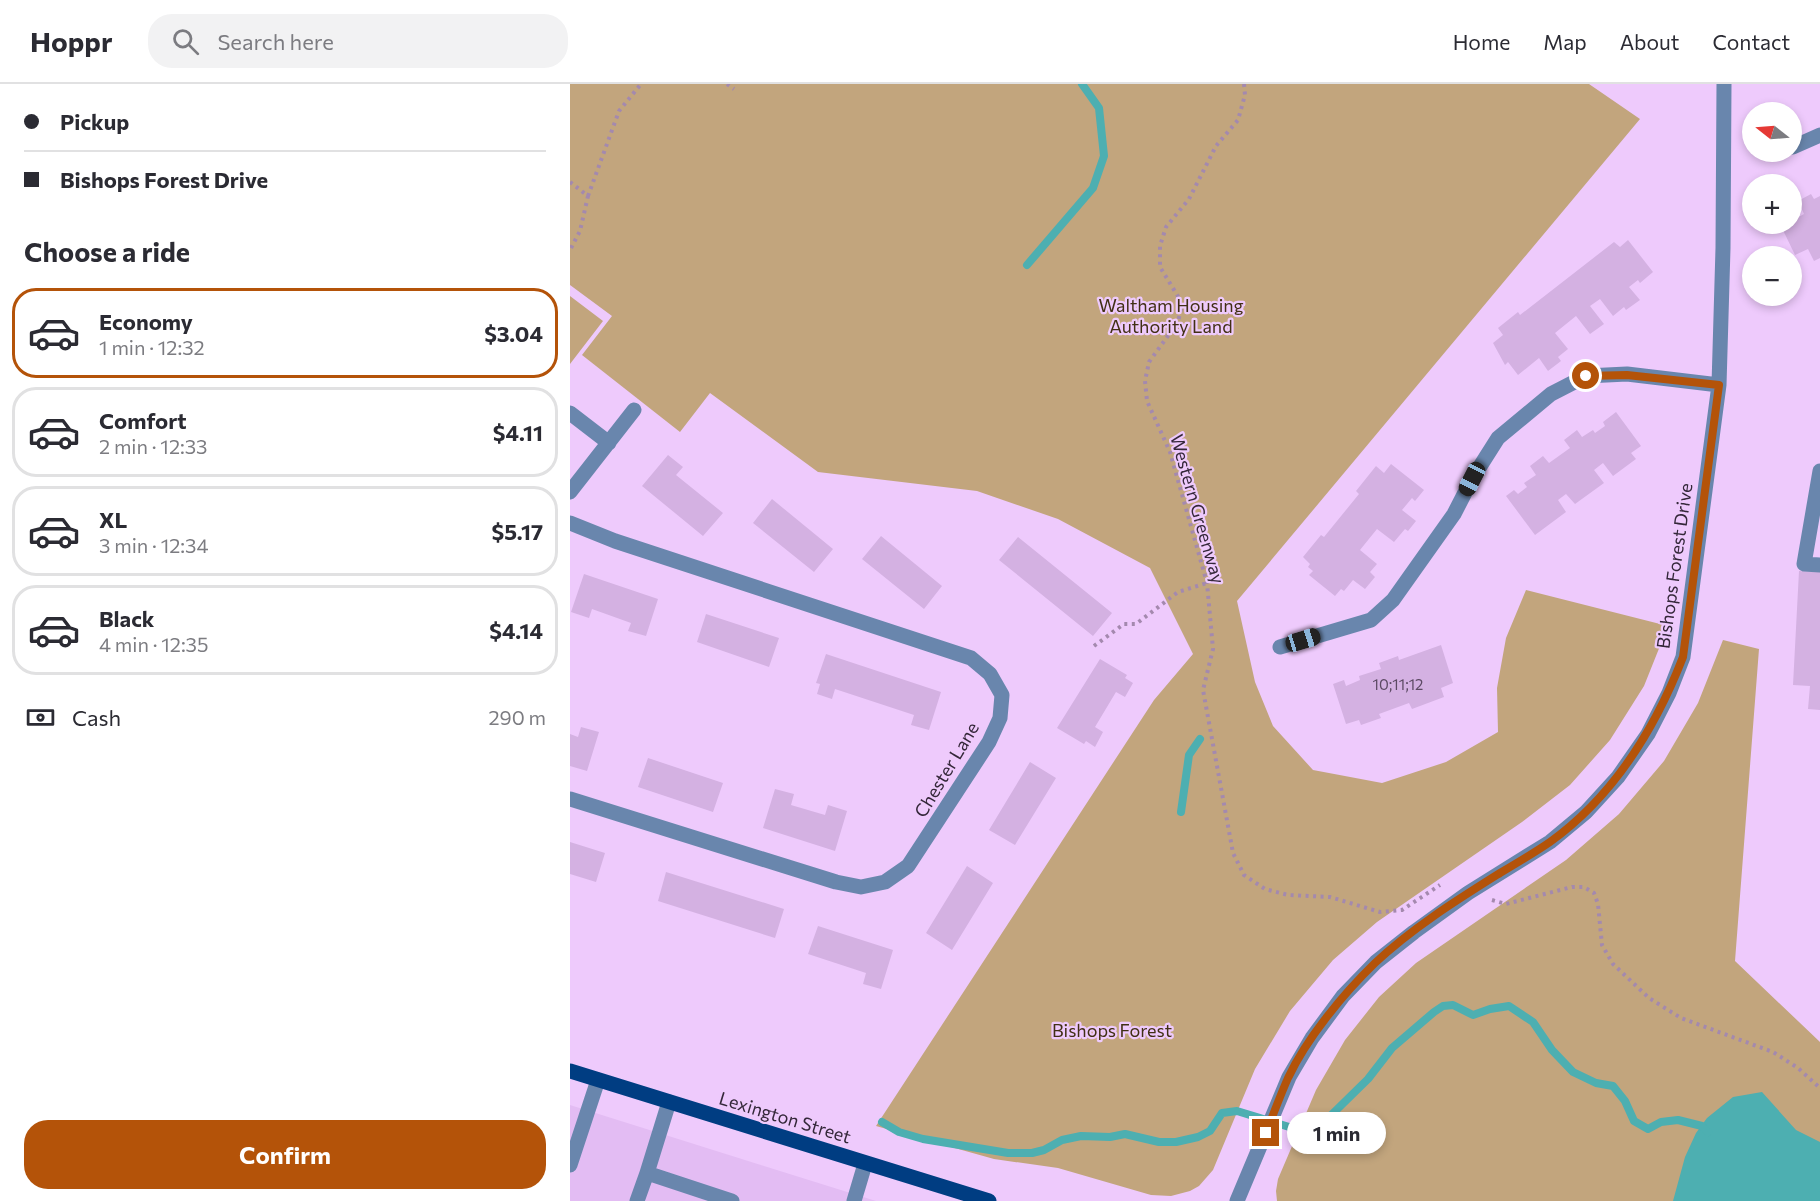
<!DOCTYPE html>
<html lang="en">
<head>
<meta charset="utf-8">
<style>
  :root { --surface:#fff; --page:#f2f2f3; --text:#2b2b33; --muted:#7c7c81; --line:#e1e1e2; --accent:#b45309 }
  body { margin:0; font-family:Commissioner,sans-serif; background:var(--page); color:var(--text); height:100vh; display:flex; flex-direction:column; font-size:22px; white-space:nowrap }
  * { box-sizing:border-box; margin:0 }
  p { font-size:20px; color:var(--muted) }
  .icon { flex:none; width:33px; height:33px; fill:none; stroke:currentColor; stroke-width:2; stroke-linecap:round; stroke-linejoin:round }
  .map { position:relative; flex:1; overflow:hidden }
  .drawer { display:flex; flex-direction:column; background:var(--surface); width:570px }
  .drawer>* { flex:none }
  .hud { display:grid; align-content:center; height:132px; padding:0 24px; background:var(--surface) }
  .needle { width:39px; rotate:287deg }
  .controls { position:absolute; left:1172px; top:18px; display:grid; gap:12px }
  .controls a { display:grid; place-items:center; width:60px; height:60px; border-radius:50%; background:var(--surface); box-shadow:0 3px 9px #0003; font-size:30px }
  .end { position:absolute; width:27px; height:27px; margin:-14px; border:8px solid #b45309; background:#fff; box-shadow:0 0 0 3px #fff }
  .from { border-radius:50% }
  .bubble { position:absolute; height:42px; border-radius:21px; background:var(--surface); box-shadow:0 3px 9px #0003; font-size:20px; font-weight:700; line-height:42px; text-align:center }
  .car { position:absolute; width:18px; height:36px; margin:-18px -9px; border-radius:8px; box-shadow:0 0 4px 2px #0007; background:linear-gradient(#222 24%,#8ab4d8 0 40%,#222 0 76%,#8ab4d8 0 86%,#222 0) }
  .hud b { display:flex; align-items:center; gap:21px; height:57px; font-size:22px }
  .hud b+b { border-top:2px solid var(--line) }
  .hud i { width:15px; height:15px; background:var(--text) }
  ul { padding:0; list-style:none }
  li { display:flex; align-items:center; gap:18px; height:90px; margin:0 12px 9px; padding:0 12px; border:3px solid var(--line); border-radius:24px }
  li div { flex:1 }
  li b { display:block; font-size:22px }
  li em { font-style:normal; font-weight:700 }
  li.current { border-color:var(--accent) }
  li>.icon { width:54px; height:54px; stroke-width:1.5 }
  h2 { padding:0 24px; font-size:27px; line-height:72px }
  .pay { display:flex; align-items:center; gap:15px; height:66px; padding:0 24px; font-size:22px }
  .pay p { margin-inline-start:auto }
  .cta { display:flex; gap:12px; margin-top:auto; padding:12px 24px }
  .cta a { flex:1; height:69px; border-radius:24px; background:var(--accent); color:#fff; font-size:24px; font-weight:700; line-height:69px; text-align:center }
  header { display:flex; align-items:center; gap:36px; box-sizing:border-box; height:84px; padding:0 30px; background:var(--surface); border-bottom:2px solid var(--line) }
  header strong { font-size:28px }
  nav { display:flex; gap:33px; margin-inline-start:auto; font-size:21px }
  .search { width:420px; height:54px; background:var(--page); display:flex; align-items:center; gap:15px; box-sizing:border-box; padding:0 21px; border-radius:24px; color:var(--muted); font-size:22px }
  main { display:flex; flex:1; min-height:0 }
  .map>svg:first-child { display:block }
  .built { fill:#e3bcf3 }
  .green { fill:#c2a57d }
  .water { fill:#4dafb1 }
  .lines { fill:none; stroke-linecap:round; stroke-linejoin:round }
  .stream { stroke:#4dafb1; stroke-width:8 }
  .building { fill:#d4b1e2 }
  .path { stroke:#a489ae; stroke-width:4; stroke-dasharray:3 4.5; stroke-linecap:butt }
  .minor { stroke:#6986ad; stroke-width:15 }
  .major { stroke:#003d82; stroke-width:15 }
  .route { stroke:#b45309; stroke-width:8 }
  .labels { text-anchor:middle; stroke-width:4.5; stroke-linejoin:round; paint-order:stroke }
  .number-label { font-size:15px; fill:#5c4a63 }
  .park-label { font-size:18px; fill:#412f14; stroke:#eecafc }
  .street-label { font-size:18px; fill:#342739; stroke:#eecafc }
</style>
</head>
<body>
<header>
<strong>Hoppr</strong>
<div class="search"><svg class="icon" aria-label="search" viewBox="0 0 24 24"><circle cx="10" cy="10" r="6"/><path d="M15 15l6 6"/></svg>Search here</div>
<nav><a>Home</a><a>Map</a><a>About</a><a>Contact</a></nav>
</header>
<main>
<section class="drawer">
<div class="hud">
<b><i class="from"></i>Pickup</b>
<b><i></i>Bishops Forest Drive</b>
</div>
<h2>Choose a ride</h2>
<ul>
<li class="current"><svg class="icon" aria-label="car" viewBox="0 0 24 24"><path d="M5 17H2v-5l4-1 3-4h7l3 4 3 1v5h-3M9 17h6M6 11h13"/><circle cx="7" cy="17" r="2"/><circle cx="17" cy="17" r="2"/></svg><div><b>Economy</b><p>1 min · 12:32</p></div><em>$3.04</em></li>
<li><svg class="icon" aria-label="car" viewBox="0 0 24 24"><path d="M5 17H2v-5l4-1 3-4h7l3 4 3 1v5h-3M9 17h6M6 11h13"/><circle cx="7" cy="17" r="2"/><circle cx="17" cy="17" r="2"/></svg><div><b>Comfort</b><p>2 min · 12:33</p></div><em>$4.11</em></li>
<li><svg class="icon" aria-label="car" viewBox="0 0 24 24"><path d="M5 17H2v-5l4-1 3-4h7l3 4 3 1v5h-3M9 17h6M6 11h13"/><circle cx="7" cy="17" r="2"/><circle cx="17" cy="17" r="2"/></svg><div><b>XL</b><p>3 min · 12:34</p></div><em>$5.17</em></li>
<li><svg class="icon" aria-label="car" viewBox="0 0 24 24"><path d="M5 17H2v-5l4-1 3-4h7l3 4 3 1v5h-3M9 17h6M6 11h13"/><circle cx="7" cy="17" r="2"/><circle cx="17" cy="17" r="2"/></svg><div><b>Black</b><p>4 min · 12:35</p></div><em>$4.14</em></li>
</ul>
<div class="pay"><svg class="icon" aria-label="cash" viewBox="0 0 24 24"><path d="M3 7h18v10H3z"/><circle cx="12" cy="12" r="2"/></svg>Cash<p>290 m</p></div>
<div class="cta"><a>Confirm</a></div>
</section>
<div class="map">
<svg width="1250" height="1117" viewBox="0 0 1250 1117">
  <rect width="100%" height="100%" fill="#eecafc"/>
  <path class="built" d="M0,1021L194,1082L306,1117H0Z"/>
  <path class="green" d="M0,0H1019L1070,35L667,517L685,598L703,642L743,686L812,699L876,678L928,648L927,604L936,554L956,506L1098,542L1074,602L1040,656L1000,701L952,738L807,838L763,876L720,927L685,985L643,1086L629,1102L620,1107L601,1112L581,1111L488,1084L424,1075L306,1042L584,616L623,570L580,484L488,435L407,407L248,388L140,309L110,348L12,271L42,232L0,201Z
    M0,212L33,237L0,280Z
    M1153,556L1189,565L1165,877L1250,958V1117H707L706,1107L708,1095L746,1006L775,956L809,913L846,879L996,776L1049,730L1094,677L1128,619Z"/>
  <path class="water" d="M1192,1008L1226,1046L1250,1058V1117H1103L1115,1073L1126,1049L1137,1034L1163,1013Z"/>
  <g class="lines">
    <path class="stream" d="M457,181L523,104L534,72L529,24L512,0
      M611,728L619,671L630,655
      M312,1038L329,1048L353,1055L438,1069H462L474,1066L492,1056L511,1052L540,1053L555,1050L589,1058H606L628,1053L640,1047L652,1029L667,1027L729,1046L747,1045L798,995L822,964L864,928L873,922L883,921L903,931L920,925L939,922L963,938L982,966L1003,988L1026,999L1043,1002L1055,1017L1064,1037L1078,1045L1091,1038L1108,1036L1132,1042L1138,1048"/>
  </g>
  <path class="building" d="M1241,110L1244,115L1250,112V174L1244,177L1238,165L1225,171L1211,142L1221,140V137L1234,130L1228,117Z
    M1058,156L1083,188L1070,199L1068,196L1059,203L1070,216L1056,226L1054,223L1043,232L1030,215L1020,222L1034,240L1020,250L1006,232L985,249L998,265L988,273L991,277L978,287L969,274L948,291L938,278L935,281L923,259L933,251L928,244L948,228L950,231L1044,158L1050,163Z
    M1046,328L1071,362L1061,369L1066,375L1043,392L1033,379L1024,386L1034,399L1005,420L996,410L988,416L996,428L965,451L936,412L944,406L948,410L957,403L954,399L966,391L960,382L973,372L979,379L1000,364L994,356L1007,346L1012,353L1023,346L1025,349L1035,342L1033,338Z
    M98,371L113,383L106,391L153,429L133,452L72,402Z
    M821,380L854,406L845,417L842,414L832,426L846,437L838,447L835,445L824,458L807,445L790,466L807,480L800,488L805,493L795,505L783,496L774,507L771,505L765,512L739,491L743,487L738,483L740,480L733,473L751,451L754,453L789,410L786,407L806,382L814,389Z
    M202,415L263,465L244,488L183,439Z
    M311,452L372,502L354,525L292,475Z
    M448,453L542,529L523,552L429,476Z
    M1229,487L1250,488V626L1238,625L1240,602L1223,601Z
    M14,490L88,515L76,552L58,547L61,539L22,525L19,534L1,528Z
    M136,530L209,554L199,583L127,558Z
    M871,561L883,599L871,604L874,613L842,625L839,619L809,630L811,634L791,641L789,636L776,640L763,600L774,596L776,602L790,596L789,592L811,585L809,579L828,572L829,576Z
    M256,570L371,608L359,646L341,641L344,631L265,605L262,615L247,610L250,600L246,599Z
    M530,575L557,591L555,594L563,599L555,613L546,608L525,643L533,648L525,663L516,657L514,660L487,644Z
    M11,643L29,648L17,687L0,682V650L8,653Z
    M78,674L153,699L143,728L68,703Z
    M460,678L486,694L445,761L419,746Z
    M205,705L224,710L221,721L255,731L258,721L277,727L265,767L193,744Z
    M0,758L35,769L26,798L0,790Z
    M397,782L423,799L382,866L356,849Z
    M96,788L214,825L205,854L88,817Z
    M248,842L323,866L311,905L293,900L296,889L238,870Z"/>
  <g class="lines">
    <path class="path" d="M157,0L164,5
      M674,0L675,11L668,36L646,62L619,115L596,143L590,162V183L609,214L611,225L608,238L579,278L575,297L577,317L600,368L637,499L643,565L633,606L663,769L674,791L695,805L718,811L760,813L810,828L832,826L870,801
      M0,98L18,112L10,147L0,166
      M18,112L49,27L71,0
      M524,562L554,540H566L608,508L637,499
      M922,816L936,820L1002,803H1014L1024,809L1028,820L1032,861L1043,880L1079,914L1111,934L1203,968L1228,984L1250,1004"/>
    <path class="minor" d="M1223,63L1250,51
      M0,329L39,359
      M1250,387L1234,480L1250,481
      M0,408L64,326
      M0,439L45,457L401,574L420,590L432,611L430,634L419,658L338,782L315,798L291,803L266,798L0,715
      M710,563L801,536L823,516L884,430L902,395L928,354L981,310L1016,292L1057,290L1149,301
      M99,1018L77,1089L162,1117
      M0,1081L28,996
      M67,1117L77,1089
      M284,1117L295,1080
      M667,1117L719,993L742,954L773,912L806,878L844,848L898,809L980,758L1016,728L1048,693L1078,650L1099,609L1113,573L1149,301L1153,164L1154,0"/>
    <path class="major" d="M0,987L419,1117"/>
  </g>
  <g class="lines">
    <path class="route" d="M696,1049C703,1031 710,1012 718,994C737,954 773,910 805,879C842,844 887,816 930,789C947,779 964,769 980,758C1044,712 1085,645 1113,573L1149,301L1057,291L1016,292"/>
  </g>
  <g class="labels">
    <g class="number-label">
      <text x="828" y="606">10;11;12</text>
    </g>
    <g class="park-label">
      <text x="601" y="228">Waltham Housing<tspan x="601" dy="21">Authority Land</tspan></text>
      <text x="542" y="953">Bishops Forest</text>
    </g>
    <g class="street-label">
      <text transform="translate(627 425) rotate(74)" y="6">Western Greenway</text>
      <text transform="translate(1105 482) rotate(-82)" y="6">Bishops Forest Drive</text>
      <text transform="translate(377 686) rotate(-59)" y="6">Chester Lane</text>
      <text transform="translate(215 1034) rotate(17)" y="6">Lexington Street</text>
    </g>
  </g>
</svg>
<div class="controls">
<a><svg class="needle" viewBox="-14 -14 28 28"><path d="M0-13l5 13h-10z" fill="#e53935"/><path d="M0 13l5-13h-10z" fill="#7c7c81"/></svg></a>
<a>+</a>
<a>−</a>
</div>
<i class="end from" style="left:1016px;top:292px"></i>
<i class="end" style="left:696px;top:1049px"></i>
<div class="bubble" style="left:717px;top:1028px;width:99px">1 min</div>
<i class="car" style="left:902px;top:395px;rotate:207deg"></i>
<i class="car" style="left:733px;top:556px;rotate:73deg"></i>
</div>
</main>
</body>
</html>
